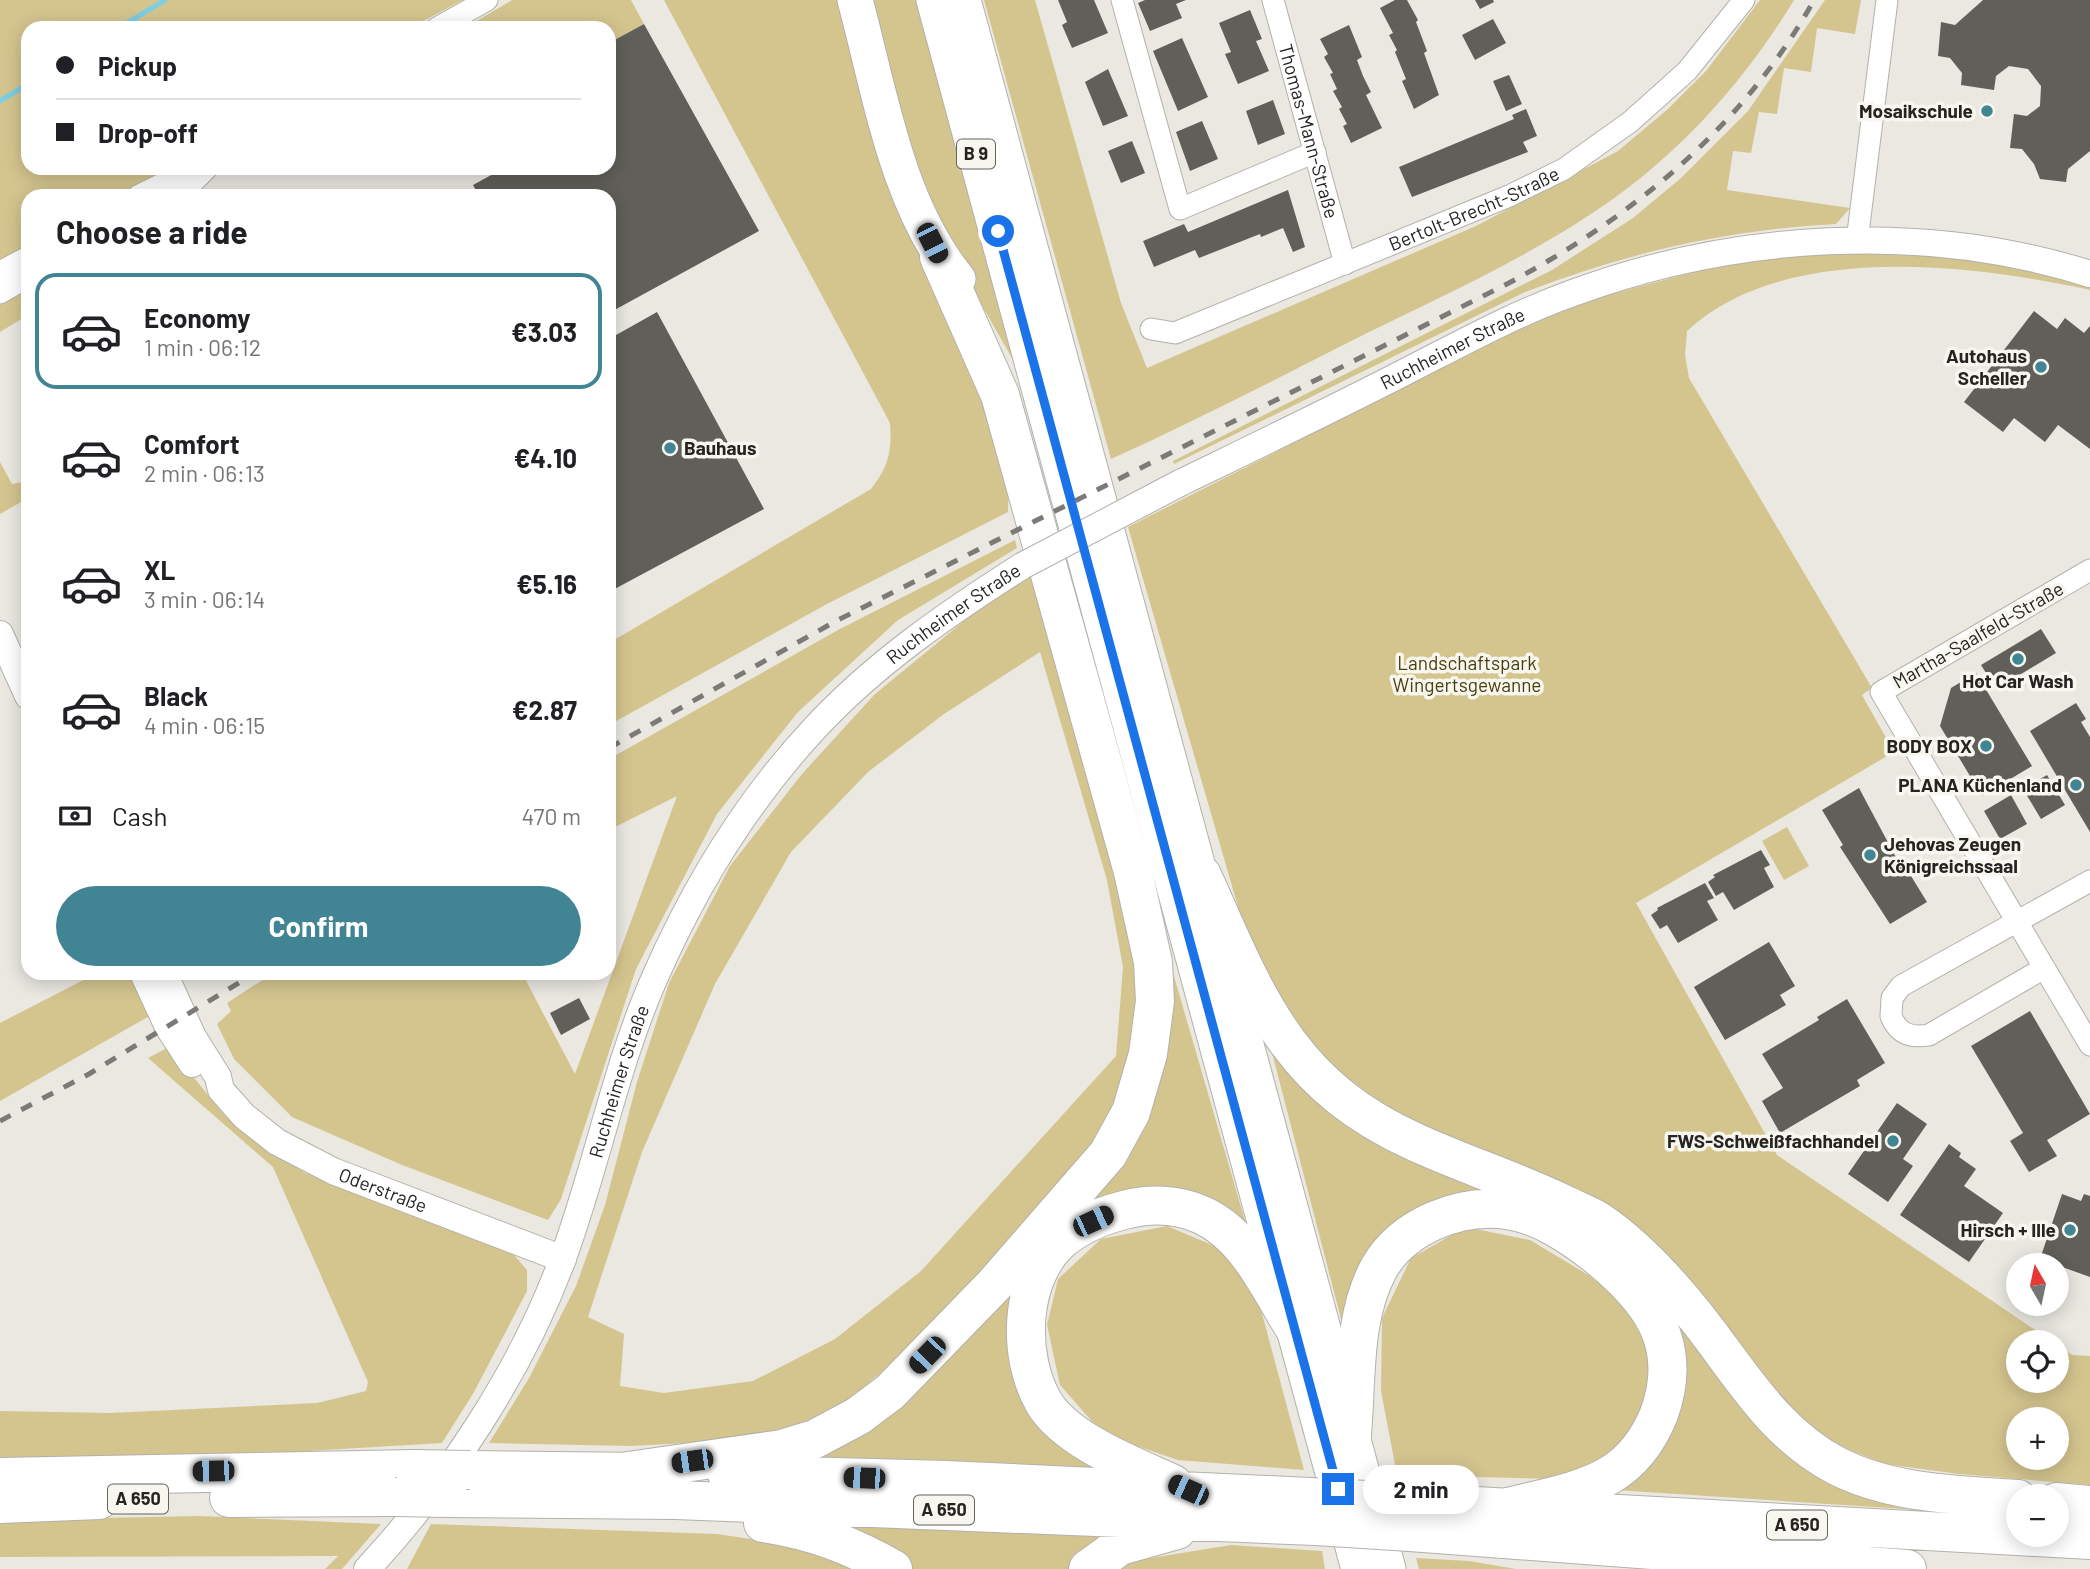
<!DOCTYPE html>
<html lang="en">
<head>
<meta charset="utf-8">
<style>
  :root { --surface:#fff; --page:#f6f6f6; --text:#202124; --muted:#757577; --line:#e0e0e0; --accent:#418494 }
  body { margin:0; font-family:Barlow,sans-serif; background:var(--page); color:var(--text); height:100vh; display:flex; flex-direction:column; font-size:26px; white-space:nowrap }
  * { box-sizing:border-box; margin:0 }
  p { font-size:23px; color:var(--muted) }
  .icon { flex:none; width:38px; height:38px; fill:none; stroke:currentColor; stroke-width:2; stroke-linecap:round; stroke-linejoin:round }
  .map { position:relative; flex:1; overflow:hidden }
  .drawer { position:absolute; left:21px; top:189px; width:595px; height:791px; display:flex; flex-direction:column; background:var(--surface); border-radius:21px; box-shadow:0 4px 18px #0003 }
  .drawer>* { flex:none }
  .banner { position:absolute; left:21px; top:21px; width:595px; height:154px; border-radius:21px; box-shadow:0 4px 18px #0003; display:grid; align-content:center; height:154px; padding:0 35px; background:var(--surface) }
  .needle { width:46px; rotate:351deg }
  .tools { position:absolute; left:2006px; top:1253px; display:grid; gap:14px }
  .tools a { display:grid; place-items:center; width:63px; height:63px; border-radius:50%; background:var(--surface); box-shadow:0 4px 18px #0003; font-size:35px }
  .end { position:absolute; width:32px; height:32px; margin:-16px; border:9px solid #1a73e8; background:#fff; box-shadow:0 0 0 4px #fff }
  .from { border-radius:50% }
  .bubble { position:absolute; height:49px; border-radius:24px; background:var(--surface); box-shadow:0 4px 18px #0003; font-size:23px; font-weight:700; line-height:49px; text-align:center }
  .car { position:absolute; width:21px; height:42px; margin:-21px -10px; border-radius:9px; box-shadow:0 0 5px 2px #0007; background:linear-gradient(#222 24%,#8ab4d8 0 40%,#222 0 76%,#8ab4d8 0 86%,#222 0) }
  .banner b { display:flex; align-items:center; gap:24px; height:66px; font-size:26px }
  .banner b+b { border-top:2px solid var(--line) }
  .banner i { width:18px; height:18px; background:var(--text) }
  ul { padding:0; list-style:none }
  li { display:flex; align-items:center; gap:21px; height:116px; margin:0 14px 10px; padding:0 21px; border:4px solid transparent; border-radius:21px }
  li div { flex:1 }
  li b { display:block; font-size:26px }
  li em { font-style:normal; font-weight:700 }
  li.current { border-color:var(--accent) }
  li>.icon { width:63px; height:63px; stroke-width:1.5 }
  h2 { padding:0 35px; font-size:32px; line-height:84px }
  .pay { display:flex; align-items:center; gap:18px; height:77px; padding:0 35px; font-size:26px }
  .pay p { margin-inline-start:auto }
  .action { display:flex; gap:14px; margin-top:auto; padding:14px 35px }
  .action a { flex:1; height:80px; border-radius:42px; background:var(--accent); color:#fff; font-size:28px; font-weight:700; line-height:80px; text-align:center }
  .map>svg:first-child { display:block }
  .green { fill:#d4c58f; fill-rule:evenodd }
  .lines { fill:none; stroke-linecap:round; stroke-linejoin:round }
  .stream { stroke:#7ecde0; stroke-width:5 }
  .building { fill:#605f59 }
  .minor-casing { stroke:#b3b1aa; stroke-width:23 }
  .tertiary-casing { stroke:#b3b1aa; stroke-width:28 }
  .trunk-casing { stroke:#b3b1aa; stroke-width:37 }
  .motorway-casing { stroke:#b3b1aa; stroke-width:40 }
  .minor { stroke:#fff; stroke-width:21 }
  .tertiary { stroke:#fff; stroke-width:26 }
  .trunk { stroke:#fff; stroke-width:35 }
  .motorway { stroke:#fff; stroke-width:38 }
  .rail { stroke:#7c7a76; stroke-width:5; stroke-dasharray:12 12; stroke-linecap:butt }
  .tertiary-bridge-casing { stroke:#b3b1aa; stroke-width:28; stroke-linecap:butt }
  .motorway-bridge-casing { stroke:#b3b1aa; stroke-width:40; stroke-linecap:butt }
  .tertiary-bridge { stroke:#fff; stroke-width:26 }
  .motorway-bridge { stroke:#fff; stroke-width:38 }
  .route { stroke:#1a73e8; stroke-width:9 }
  .poi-dot { fill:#418494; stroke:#f7f6ef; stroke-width:2.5 }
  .labels { text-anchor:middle; stroke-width:7; stroke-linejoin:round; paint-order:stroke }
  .shield { fill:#f7f6ef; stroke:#646360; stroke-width:2 }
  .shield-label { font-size:18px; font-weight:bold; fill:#252422 }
  .poi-label { font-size:19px; font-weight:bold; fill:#252422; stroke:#f7f6ef; text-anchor:end }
  .street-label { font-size:19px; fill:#252422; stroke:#f7f6ef }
  .park-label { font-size:19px; fill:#4a3e0c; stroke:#f7f6ef }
</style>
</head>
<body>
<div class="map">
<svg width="2090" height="1569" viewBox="0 0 2090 1569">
  <rect width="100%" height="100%" fill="#eae8e1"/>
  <path class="green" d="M0,0H463L410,28H28V168H176L129,196H28V250L0,265Z
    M512,0H631L644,24L609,43V28L548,26L465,28Z
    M664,0H839L1009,463L1008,512L825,605L609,725V643L871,489C889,466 892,451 890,423Z
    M868,0H922L1025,381L954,256L925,193Z
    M984,0H1035L1121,303L1147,368L1476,226L1618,151L1668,109L1706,71L1760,0H1794C1748,76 1686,147 1613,199C1537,253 1451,292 1367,333C1282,376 1197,420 1111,459Z
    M1825,0H1861L1855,34L1817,28L1811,72L1784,68L1777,114L1759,112L1751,153L1733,151L1727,190L1850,208L1836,224C1726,230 1625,253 1523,293L1174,464L1173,461L1552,270L1633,218L1681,178L1748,111Z
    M1864,252C1942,255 2015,265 2090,284V290C1971,264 1784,241 1687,331L1685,355L1689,378L1872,688L1862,695L1894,752L1636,903L1777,1155L2053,1342H2018V1381H2056V1344L2072,1355L2090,1356V1485L1959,1474L1885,1464L1827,1441L1420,1124L1373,1100L1327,1064L1294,1029L1243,924L1128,527L1514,331L1589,300L1709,268L1774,258ZM2018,1419H2056V1458H2018Z
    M28,283V315L0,332V300Z
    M0,462L12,484L28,481V498L0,514Z
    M1015,540L1017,548L898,620L798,712L717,814L636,969L561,1199L548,1220L402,1165L292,1117L234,1059L217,1024L231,1011L227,1003L273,973H522L575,1074L677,796L609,830V759L838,630Z
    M1041,572L1136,933L1141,1033L1105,1131L915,1344L833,1413L743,1440L631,1446L489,1443L529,1378L576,1286L605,1205L637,1082L669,983L730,866L802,774L875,694L992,598ZM1040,652L1107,880L1123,967L1116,1056L921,1271L835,1339L753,1381L664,1393L620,1386L624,1334L588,1317L642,1152L715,984L791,852L868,772L944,714Z
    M1787,827L1809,866L1784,880L1762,841Z
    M1162,935L1250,1238L1218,1211L1083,1217L1017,1334L1116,1470L804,1458L1101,1182Z
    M97,973H133L153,1014L0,1101V1023Z
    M1268,1037L1640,1273L1754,1423L1966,1513L1615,1490L1678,1351L1554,1219L1432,1213L1347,1342Z
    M169,1047L225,1116L305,1173L514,1255L527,1270V1291L474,1392L442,1443L243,1455L0,1461V1411L110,1413L317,1403L366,1391L368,1382L273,1167L148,1058Z
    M1167,1226L1224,1250L1256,1291L1304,1470L1178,1460L1104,1435L1060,1385L1047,1325L1058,1279L1101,1239Z
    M1466,1227L1530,1240L1590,1276L1625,1305L1650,1354L1646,1403L1618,1449L1558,1479L1397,1475L1381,1391L1382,1318L1411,1258Z
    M200,1516L381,1524L342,1569H325L338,1556L0,1557V1520Z
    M431,1524L717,1534L812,1548L853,1569H407Z
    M813,1524L1119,1536L1078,1569H906Z
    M1231,1545L1322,1551L1325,1569H1122L1132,1561Z
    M1416,1558L1469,1561L1516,1569H1419Z"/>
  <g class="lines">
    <path class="stream" d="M119,28L165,0
      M0,101L28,84"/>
  </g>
  <path class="building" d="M1058,0H1094L1108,33L1072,48L1062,25L1067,22Z
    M1145,0H1186L1176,4L1182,18L1150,31L1138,3Z
    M1395,0H1407L1418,20L1416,22L1427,51L1424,53L1439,95L1414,109L1402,81L1406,79L1395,52L1397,50L1389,35L1393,33L1380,8Z
    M1475,0H1493L1494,2L1480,9Z
    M1983,0H2090V151L2068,169L2066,182L2040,179L2034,164L2022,149L2010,148L2014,114L2027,116L2040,106L2041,86L2028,69L2009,66L1996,76L1994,90L1961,85L1962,73L1950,58L1938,56L1941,22L1955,25Z
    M1250,10L1262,39L1256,41L1269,71L1238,84L1225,54L1231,52L1219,23Z
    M1493,19L1506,43L1475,60L1462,35Z
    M644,24L759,231L609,313V196H479L473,185L504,168H609V43Z
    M1349,25L1362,57L1357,60L1363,76L1371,92L1366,95L1382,128L1351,143L1343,126L1347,124L1339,109L1342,107L1333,91L1337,89L1330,74L1333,73L1324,57L1328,54L1320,39Z
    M1182,38L1208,97L1178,111L1153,51Z
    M1108,69L1128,116L1103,126L1085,82Z
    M1509,75L1522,104L1506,111L1493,81Z
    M1273,100L1285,134L1258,145L1246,111Z
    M1526,109L1537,136L1523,142L1528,152L1412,197L1399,167L1514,119L1512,115Z
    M1202,121L1218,159L1190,171L1176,132Z
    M1132,141L1145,173L1121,183L1108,151Z
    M1288,190L1305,247L1293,252L1283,228L1261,237L1260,234L1199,258L1195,250L1154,267L1143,241L1184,224L1188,232Z
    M2034,311L2057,329L2065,318L2084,333L2090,326V449L2058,425L2045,442L2014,418L2003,432L1964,402Z
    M657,312L764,509L609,592V339Z
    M2041,629L2056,653L1996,689L1981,665Z
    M1976,673L2032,766L1982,796L1940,726L1951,688Z
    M2076,703L2086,719L2081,722L2090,737V832L2030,731Z
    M2047,775L2065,805L2041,819L2023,789Z
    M1859,788L1900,865L1903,863L1927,902L1890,924L1840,847L1843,845L1822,810Z
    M2011,795L2027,824L2000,839L1984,811Z
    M1761,850L1770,865L1764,868L1774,887L1734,910L1723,892L1716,896L1708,882L1715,877L1713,875Z
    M1705,883L1714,898L1707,901L1718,920L1678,943L1667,925L1660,929L1651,915L1658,910L1657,908Z
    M1769,942L1795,986L1780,995L1786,1005L1725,1040L1694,987Z
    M579,998L590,1019L561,1035L550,1013Z
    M1847,999L1885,1063L1857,1080L1860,1086L1780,1133L1762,1101L1783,1088L1762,1054L1819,1020L1817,1017Z
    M2030,1011L2090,1114L2047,1140L2057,1156L2029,1172L2010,1141L2023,1133L1971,1046Z
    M1897,1103L1927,1124L1903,1159L1913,1166L1888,1202L1848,1174Z
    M1949,1144L1961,1153L1959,1157L1976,1169L1964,1186L2003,1213L1969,1262L1900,1215Z
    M2062,1194L2081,1201L2084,1194L2090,1196V1277L2040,1259Z"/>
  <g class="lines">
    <g class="minor-casing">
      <g id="minor">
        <path d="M1122,0L1180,209L1315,152"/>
        <path id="s1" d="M1273,0L1345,264"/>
        <path d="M437,28L487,0"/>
        <path d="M138,196L194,168"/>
        <path d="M170,196L192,183L207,168"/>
        <path d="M1857,241L1887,0"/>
        <path d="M0,272L28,257"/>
        <path d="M0,293L28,277"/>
        <path id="s2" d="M1151,329L1175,333L1509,196L1564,169L1630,122L1687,71L1744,0"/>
        <path d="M2090,570L1881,692L2090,1045"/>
        <path d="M2044,968L1929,1035C1911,1038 1898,1034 1891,1016L1892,998L1901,986L2090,881"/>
      </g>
    </g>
    <g class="tertiary-casing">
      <g id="tertiary">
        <path id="s3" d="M1180,483C1254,447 1329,411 1403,373C1458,345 1512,315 1570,294C1733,233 1923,221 2090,274"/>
        <path d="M0,634L28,696"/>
        <path d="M143,973L168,1027L192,1064"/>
        <path id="s4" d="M164,973L193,1037L218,1077L221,1090L244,1116L277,1142L333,1171L563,1259"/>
        <path id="s5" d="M367,1569C448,1482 522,1370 563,1258C597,1166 615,1067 655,977C694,888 747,801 814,729C874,664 948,613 1022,566"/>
      </g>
    </g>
    <g class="trunk-casing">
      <path id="trunk" d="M855,0C880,92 896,203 958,279
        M934,0L1359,1569
        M963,0L1388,1569"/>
    </g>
    <g class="motorway-casing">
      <path id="motorway" d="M1202,875C1256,995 1286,1084 1415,1142C1465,1165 1517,1181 1566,1205C1577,1211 1590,1215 1600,1222C1635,1246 1670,1284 1697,1318C1740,1372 1773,1433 1837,1466C1892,1494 1958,1495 2018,1499
        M1352,1434C1357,1379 1352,1317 1379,1268C1403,1226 1460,1203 1507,1210C1541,1215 1570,1235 1596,1255C1649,1298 1685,1343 1659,1414C1649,1439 1633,1461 1610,1475C1579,1493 1538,1499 1504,1508
        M470,1470L646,1472
        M621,1472L782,1449L815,1439L858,1416L890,1392L994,1285L1108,1154L1131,1112L1148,1054L1155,1001L1153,962L1133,872L1000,395L939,257
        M727,1474L946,1480L1310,1497
        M0,1477L414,1469
        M1173,1484C1134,1466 1067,1441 1044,1403C1017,1357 1019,1281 1058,1243C1076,1226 1101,1216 1124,1210C1150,1203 1178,1204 1202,1215C1248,1236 1269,1289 1295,1329
        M229,1498L395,1497
        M449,1498L676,1500L1316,1526
        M1403,1502L2090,1540
        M2056,1502L2090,1505
        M0,1504L99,1500
        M763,1523C813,1531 849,1544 893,1569
        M1410,1532L1907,1569
        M1088,1569L1120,1546L1177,1530"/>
    </g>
    <use href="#minor" class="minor"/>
    <use href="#tertiary" class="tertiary"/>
    <use href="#trunk" class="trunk"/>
    <use href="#motorway" class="motorway"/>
    <path class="rail" d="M609,748L836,621L1507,284C1633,217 1744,126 1814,0
      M0,1121L89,1074L255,973"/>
    <g class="tertiary-bridge-casing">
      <path id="tertiary-bridge" d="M1022,566L1180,483"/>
    </g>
    <g class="motorway-bridge-casing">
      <path id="motorway-bridge" d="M414,1469L470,1470
        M395,1497L449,1498
        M1310,1497L1403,1502
        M1316,1526L1410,1532"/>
    </g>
    <use href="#tertiary-bridge" class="tertiary-bridge"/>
    <use href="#motorway-bridge" class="motorway-bridge"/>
  </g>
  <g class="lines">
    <path class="route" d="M998,231L1338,1489"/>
  </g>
  <g class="poi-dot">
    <circle cx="1987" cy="111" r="7"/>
    <circle cx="2041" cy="367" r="7"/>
    <circle cx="670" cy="448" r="7"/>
    <circle cx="2018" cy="659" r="7"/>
    <circle cx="1986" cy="746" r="7"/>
    <circle cx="2076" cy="785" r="7"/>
    <circle cx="1870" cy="855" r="7"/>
    <circle cx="1893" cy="1141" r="7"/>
    <circle cx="2070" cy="1230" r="7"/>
  </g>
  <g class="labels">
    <g class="shield">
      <rect x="957" y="139.5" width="38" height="29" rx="5"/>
      <rect x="108" y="1484.5" width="60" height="29" rx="5"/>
      <rect x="914" y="1495.5" width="60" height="29" rx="5"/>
      <rect x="1767" y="1510.5" width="60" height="29" rx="5"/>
    </g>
    <g class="shield-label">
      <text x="976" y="160">B 9</text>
      <text x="138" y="1505">A 650</text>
      <text x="944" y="1516">A 650</text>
      <text x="1797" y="1531">A 650</text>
    </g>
    <g class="poi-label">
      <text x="1973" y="118">Mosaikschule</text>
      <text x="2027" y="363">Autohaus<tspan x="2027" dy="22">Scheller</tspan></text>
      <text x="684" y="455" text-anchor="start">Bauhaus</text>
      <text x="2018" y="688" text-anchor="middle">Hot Car Wash</text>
      <text x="1972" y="753">BODY BOX</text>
      <text x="2062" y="792">PLANA Küchenland</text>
      <text x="1884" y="851" text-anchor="start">Jehovas Zeugen<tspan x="1884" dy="22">Königreichssaal</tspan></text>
      <text x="1879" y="1148">FWS-Schweißfachhandel</text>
      <text x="2056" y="1237">Hirsch + Ille</text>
    </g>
    <g class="street-label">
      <text dy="7" stroke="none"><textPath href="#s1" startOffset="136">Thomas-Mann-Straße</textPath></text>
      <text dy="7" stroke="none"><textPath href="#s2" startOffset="348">Bertolt-Brecht-Straße</textPath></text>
      <text dy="7" stroke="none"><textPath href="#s3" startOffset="304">Ruchheimer Straße</textPath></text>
      <text dy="7" stroke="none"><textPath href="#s5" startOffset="1143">Ruchheimer Straße</textPath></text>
      <text transform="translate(1978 635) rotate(-30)" y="7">Martha-Saalfeld-Straße</text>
      <text dy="7" stroke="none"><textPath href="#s5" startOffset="555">Ruchheimer Straße</textPath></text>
      <text dy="7" stroke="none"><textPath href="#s4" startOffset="324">Oderstraße</textPath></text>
    </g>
    <g class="park-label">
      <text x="1467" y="670">Landschaftspark<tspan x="1467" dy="22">Wingertsgewanne</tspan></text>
    </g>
  </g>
</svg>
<div class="tools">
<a><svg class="needle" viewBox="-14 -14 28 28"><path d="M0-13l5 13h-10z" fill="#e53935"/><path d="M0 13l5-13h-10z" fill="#757577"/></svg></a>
<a><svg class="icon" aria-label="locate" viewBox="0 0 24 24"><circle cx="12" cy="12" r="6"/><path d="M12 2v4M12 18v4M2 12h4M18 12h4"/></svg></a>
<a>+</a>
<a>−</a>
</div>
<i class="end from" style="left:998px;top:231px"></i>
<i class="end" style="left:1338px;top:1489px"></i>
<div class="bubble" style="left:1363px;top:1465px;width:116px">2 min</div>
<i class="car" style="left:932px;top:243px;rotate:153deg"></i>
<i class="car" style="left:1093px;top:1221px;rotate:65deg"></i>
<i class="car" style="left:927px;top:1355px;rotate:224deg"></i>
<i class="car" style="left:692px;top:1461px;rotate:262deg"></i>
<i class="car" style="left:213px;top:1471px;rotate:269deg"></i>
<i class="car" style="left:864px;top:1478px;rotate:272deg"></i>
<i class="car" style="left:1188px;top:1490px;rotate:294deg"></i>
<div class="banner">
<b><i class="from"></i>Pickup</b>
<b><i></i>Drop-off</b>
</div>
<section class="drawer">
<h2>Choose a ride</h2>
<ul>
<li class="current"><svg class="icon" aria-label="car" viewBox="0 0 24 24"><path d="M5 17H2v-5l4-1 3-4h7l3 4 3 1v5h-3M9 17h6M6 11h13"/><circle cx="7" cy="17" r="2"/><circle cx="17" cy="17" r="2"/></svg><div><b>Economy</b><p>1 min · 06:12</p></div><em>€3.03</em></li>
<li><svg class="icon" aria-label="car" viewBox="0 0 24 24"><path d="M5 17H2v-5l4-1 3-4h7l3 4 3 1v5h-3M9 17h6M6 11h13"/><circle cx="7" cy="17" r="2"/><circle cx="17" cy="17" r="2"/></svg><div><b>Comfort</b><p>2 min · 06:13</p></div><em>€4.10</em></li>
<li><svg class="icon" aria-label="car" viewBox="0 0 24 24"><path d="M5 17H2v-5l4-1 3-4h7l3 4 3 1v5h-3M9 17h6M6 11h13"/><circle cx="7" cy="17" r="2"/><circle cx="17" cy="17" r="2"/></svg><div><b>XL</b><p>3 min · 06:14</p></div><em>€5.16</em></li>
<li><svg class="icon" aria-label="car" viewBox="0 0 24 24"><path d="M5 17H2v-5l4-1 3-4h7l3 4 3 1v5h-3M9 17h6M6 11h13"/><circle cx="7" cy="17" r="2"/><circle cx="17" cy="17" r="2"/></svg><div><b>Black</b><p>4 min · 06:15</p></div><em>€2.87</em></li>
</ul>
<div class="pay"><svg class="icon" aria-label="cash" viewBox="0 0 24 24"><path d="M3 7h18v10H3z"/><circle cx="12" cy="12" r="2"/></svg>Cash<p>470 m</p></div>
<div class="action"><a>Confirm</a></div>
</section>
</div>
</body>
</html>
